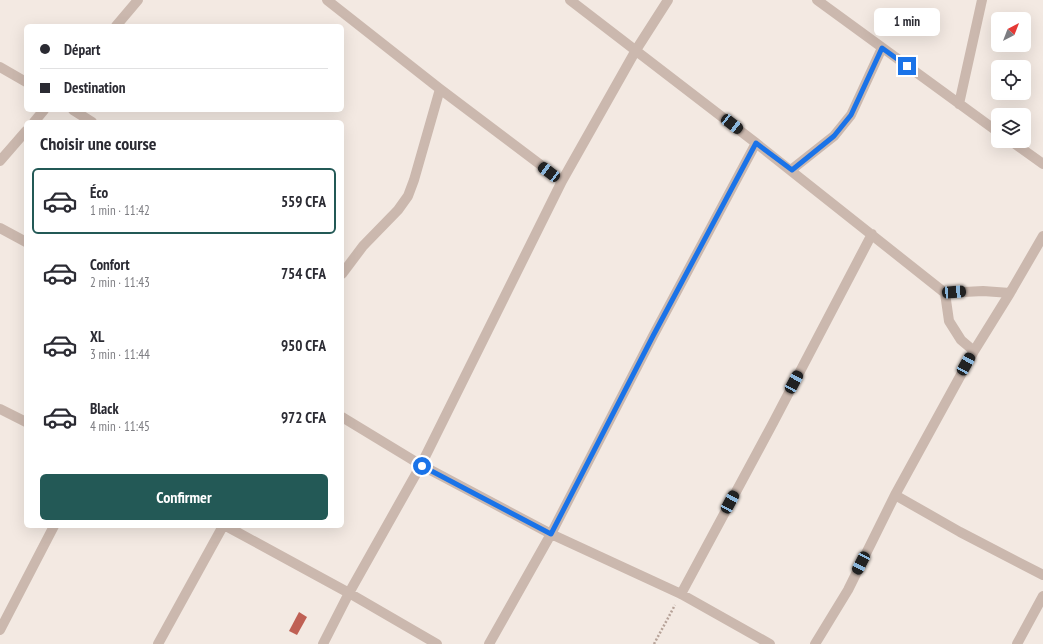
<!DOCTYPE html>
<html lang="fr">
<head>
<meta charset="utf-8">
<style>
  :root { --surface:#fff; --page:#f2f2f3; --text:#2b2b33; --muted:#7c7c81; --line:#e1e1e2; --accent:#235956 }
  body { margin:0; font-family:"PT Sans Narrow",sans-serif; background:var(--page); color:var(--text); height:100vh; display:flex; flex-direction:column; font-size:15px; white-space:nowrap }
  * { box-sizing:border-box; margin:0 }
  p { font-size:13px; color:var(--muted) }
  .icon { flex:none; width:22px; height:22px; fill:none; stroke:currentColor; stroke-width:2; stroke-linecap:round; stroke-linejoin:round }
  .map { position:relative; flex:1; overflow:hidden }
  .drawer { position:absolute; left:24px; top:120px; width:320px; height:408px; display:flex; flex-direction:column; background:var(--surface); border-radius:6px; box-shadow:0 4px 16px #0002 }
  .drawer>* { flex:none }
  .top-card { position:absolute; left:24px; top:24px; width:320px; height:88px; border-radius:6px; box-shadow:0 4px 16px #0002; display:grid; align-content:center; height:88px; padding:0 16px; background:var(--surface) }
  .needle { width:26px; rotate:42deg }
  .tools { position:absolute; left:991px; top:12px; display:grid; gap:8px }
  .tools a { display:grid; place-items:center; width:40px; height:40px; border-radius:6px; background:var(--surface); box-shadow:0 4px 16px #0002; font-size:20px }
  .end { position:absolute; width:18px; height:18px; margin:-9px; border:5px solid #1a73e8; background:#fff; box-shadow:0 0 0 2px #fff }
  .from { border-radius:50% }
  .bubble { position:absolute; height:28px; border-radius:6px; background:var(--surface); box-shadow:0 4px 16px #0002; font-size:13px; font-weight:600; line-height:28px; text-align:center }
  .car { position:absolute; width:12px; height:24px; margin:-12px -6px; border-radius:5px; box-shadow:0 0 3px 1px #0007; background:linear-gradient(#222 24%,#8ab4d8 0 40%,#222 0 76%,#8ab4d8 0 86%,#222 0) }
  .top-card b { display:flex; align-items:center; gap:14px; height:38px; font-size:15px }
  .top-card b+b { border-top:1px solid var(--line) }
  .top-card i { width:10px; height:10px; background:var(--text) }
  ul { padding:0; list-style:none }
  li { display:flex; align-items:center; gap:12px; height:66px; margin:0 8px 6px; padding:0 8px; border:2px solid transparent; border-radius:6px }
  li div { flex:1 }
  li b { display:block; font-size:15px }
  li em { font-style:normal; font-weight:600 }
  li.active { border-color:var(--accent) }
  li>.icon { width:36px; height:36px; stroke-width:1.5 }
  h2 { padding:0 16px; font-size:18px; line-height:48px }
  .action { display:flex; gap:8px; margin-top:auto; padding:8px 16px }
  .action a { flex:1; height:46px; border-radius:6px; background:var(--accent); color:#fff; font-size:16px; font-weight:600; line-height:46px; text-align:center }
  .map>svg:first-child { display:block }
  .building { fill:#bf6054 }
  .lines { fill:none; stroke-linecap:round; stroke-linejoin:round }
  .path { stroke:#b6a298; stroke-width:2.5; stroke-dasharray:2 2; stroke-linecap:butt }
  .minor { stroke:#cbb8ae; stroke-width:10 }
  .route { stroke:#1a73e8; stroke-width:5 }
</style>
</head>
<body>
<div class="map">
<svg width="1043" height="644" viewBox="0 0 1043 644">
  <rect width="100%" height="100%" fill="#f3e9e2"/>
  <path class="building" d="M299,612L307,617L297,635L289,631Z"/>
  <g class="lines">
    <path class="path" d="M654,644L675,605"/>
    <path class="minor" d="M327,0L440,89L562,181
      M570,0L756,143L945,293L949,321L961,340L974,351L895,495L848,590L815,644
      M817,0L998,132
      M116,26L138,0
      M0,67L26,82
      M959,104L982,0
      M73,110L92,122
      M34,122L44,110
      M1011,141L1043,164
      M0,161L26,131
      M791,170L834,136L851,115L882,48
      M0,228L26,242
      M342,274L363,246L398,210L408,196L414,180L440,89
      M945,293L983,291L1010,293L1043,236
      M974,351L1010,293
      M0,409L26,422
      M342,417L421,465L551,534L681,594L770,644
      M895,495L960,532L1043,575
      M226,526L349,593L437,644
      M681,594L773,423L872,234
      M0,630L54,526
      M158,644L223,526
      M323,644L349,593L421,465L562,181L636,50L668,0
      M489,644L551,534L653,336L756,143
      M1017,644L1043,596"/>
  </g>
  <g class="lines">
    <path class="route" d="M422,466L551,534L653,336L756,143L792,170L834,136L851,115L882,48L907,66"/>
  </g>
</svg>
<div class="tools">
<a><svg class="needle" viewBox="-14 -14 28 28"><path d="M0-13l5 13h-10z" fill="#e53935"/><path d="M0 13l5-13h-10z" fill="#7c7c81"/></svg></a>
<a><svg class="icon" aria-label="locate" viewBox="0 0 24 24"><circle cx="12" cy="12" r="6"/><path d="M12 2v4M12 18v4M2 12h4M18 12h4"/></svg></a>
<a><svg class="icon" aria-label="layers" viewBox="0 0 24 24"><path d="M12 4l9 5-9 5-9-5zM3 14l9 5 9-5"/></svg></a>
</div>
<i class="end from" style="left:422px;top:466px"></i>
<i class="end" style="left:907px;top:66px"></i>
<div class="bubble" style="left:874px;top:8px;width:66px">1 min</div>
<i class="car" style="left:732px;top:124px;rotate:128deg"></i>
<i class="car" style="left:549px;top:172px;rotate:307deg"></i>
<i class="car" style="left:954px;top:292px;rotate:86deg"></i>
<i class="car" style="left:966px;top:364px;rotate:29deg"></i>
<i class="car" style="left:794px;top:382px;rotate:28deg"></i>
<i class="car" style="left:730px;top:502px;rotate:28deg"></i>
<i class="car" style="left:861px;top:563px;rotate:207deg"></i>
<div class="top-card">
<b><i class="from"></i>Départ</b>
<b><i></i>Destination</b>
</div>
<section class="drawer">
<h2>Choisir une course</h2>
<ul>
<li class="active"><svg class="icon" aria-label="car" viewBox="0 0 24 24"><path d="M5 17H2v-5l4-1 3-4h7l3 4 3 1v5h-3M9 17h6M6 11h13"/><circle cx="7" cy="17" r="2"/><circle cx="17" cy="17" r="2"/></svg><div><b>Éco</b><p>1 min · 11:42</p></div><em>559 CFA</em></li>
<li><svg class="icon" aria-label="car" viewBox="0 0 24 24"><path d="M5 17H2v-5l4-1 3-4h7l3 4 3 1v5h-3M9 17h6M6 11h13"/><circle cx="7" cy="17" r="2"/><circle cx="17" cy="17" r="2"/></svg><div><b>Confort</b><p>2 min · 11:43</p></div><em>754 CFA</em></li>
<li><svg class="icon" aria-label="car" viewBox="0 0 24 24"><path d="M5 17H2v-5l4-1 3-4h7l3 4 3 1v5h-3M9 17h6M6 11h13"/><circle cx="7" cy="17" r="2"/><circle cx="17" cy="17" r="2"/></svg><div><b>XL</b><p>3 min · 11:44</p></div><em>950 CFA</em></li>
<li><svg class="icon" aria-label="car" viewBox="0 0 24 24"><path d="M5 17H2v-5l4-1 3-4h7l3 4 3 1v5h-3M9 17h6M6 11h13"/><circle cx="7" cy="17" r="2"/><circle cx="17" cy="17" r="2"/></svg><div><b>Black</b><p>4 min · 11:45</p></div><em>972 CFA</em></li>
</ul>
<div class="action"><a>Confirmer</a></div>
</section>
</div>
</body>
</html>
